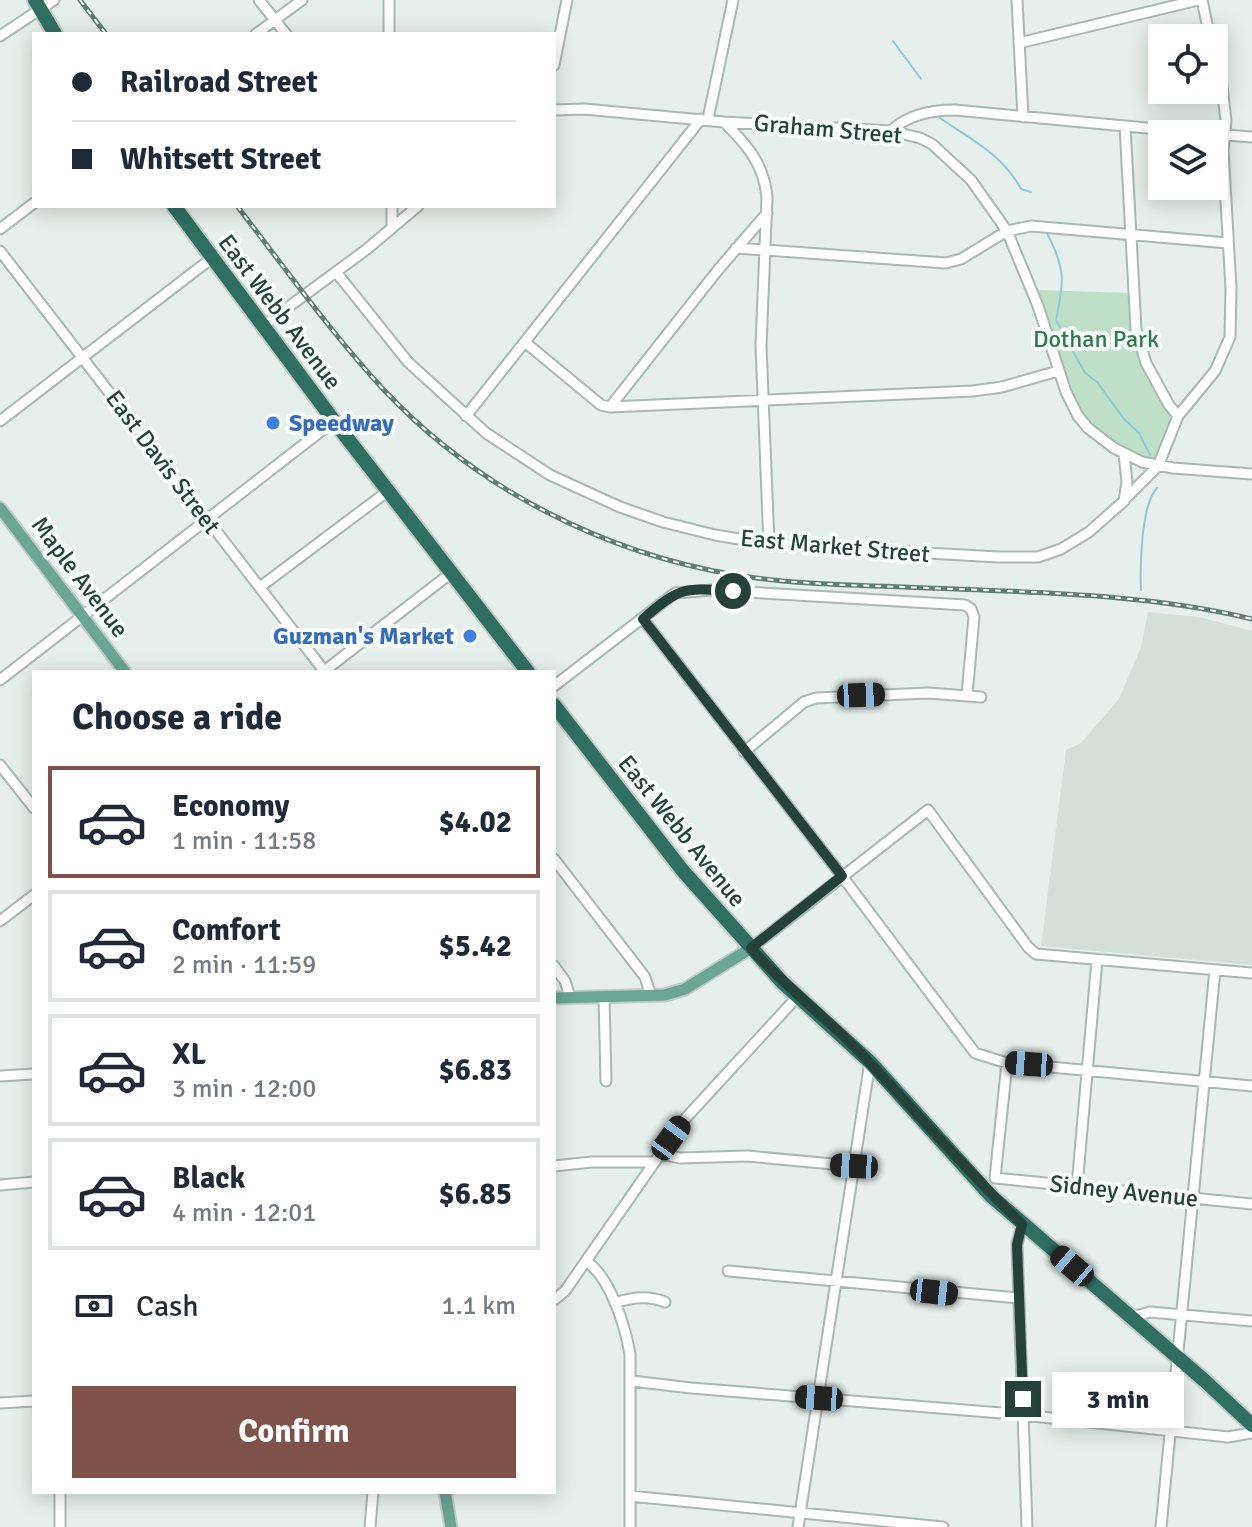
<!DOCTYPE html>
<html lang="en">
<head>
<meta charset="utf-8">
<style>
  :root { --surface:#fff; --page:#f6f6f7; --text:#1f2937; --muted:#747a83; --line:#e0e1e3; --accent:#7f5249 }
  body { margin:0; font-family:Signika,sans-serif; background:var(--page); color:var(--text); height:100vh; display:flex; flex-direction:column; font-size:30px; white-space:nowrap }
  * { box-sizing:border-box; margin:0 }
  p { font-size:26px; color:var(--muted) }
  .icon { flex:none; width:44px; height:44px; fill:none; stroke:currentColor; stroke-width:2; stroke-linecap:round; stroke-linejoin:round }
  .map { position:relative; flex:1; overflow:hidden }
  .panel { position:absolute; left:32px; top:670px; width:524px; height:824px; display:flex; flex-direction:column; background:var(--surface); border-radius:0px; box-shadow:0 4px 20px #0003 }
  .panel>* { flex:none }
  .hud { position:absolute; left:32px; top:32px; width:524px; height:176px; border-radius:0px; box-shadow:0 4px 20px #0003; display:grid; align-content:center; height:176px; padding:0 40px; background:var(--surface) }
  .tools { position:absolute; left:1148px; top:24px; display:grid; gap:16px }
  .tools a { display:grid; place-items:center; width:80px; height:80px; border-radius:0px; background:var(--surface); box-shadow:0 4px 20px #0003; font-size:40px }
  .end { position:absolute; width:36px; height:36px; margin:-18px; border:10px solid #24423a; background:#fff; box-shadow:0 0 0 4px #fff }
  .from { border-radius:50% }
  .bubble { position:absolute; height:56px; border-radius:0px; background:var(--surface); box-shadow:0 4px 20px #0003; font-size:26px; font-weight:700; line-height:56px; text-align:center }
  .car { position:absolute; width:24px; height:48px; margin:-24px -12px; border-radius:10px; box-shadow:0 0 6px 2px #0007; background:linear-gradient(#222 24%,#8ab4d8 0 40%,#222 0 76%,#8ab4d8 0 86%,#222 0) }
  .hud b { display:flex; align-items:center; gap:28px; height:76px; font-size:30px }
  .hud b+b { border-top:2px solid var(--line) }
  .hud i { width:20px; height:20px; background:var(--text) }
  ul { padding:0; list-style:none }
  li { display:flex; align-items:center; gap:24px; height:112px; margin:0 16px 12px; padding:0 24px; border:4px solid var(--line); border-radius:0px }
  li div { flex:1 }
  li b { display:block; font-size:30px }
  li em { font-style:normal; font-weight:700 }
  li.selected { border-color:var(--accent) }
  li>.icon { width:72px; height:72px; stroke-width:1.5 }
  h2 { padding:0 40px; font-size:36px; line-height:96px }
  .pay { display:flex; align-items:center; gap:20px; height:88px; padding:0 40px; font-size:30px }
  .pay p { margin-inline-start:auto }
  .action { display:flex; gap:16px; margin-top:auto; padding:16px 40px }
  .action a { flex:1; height:92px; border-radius:0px; background:var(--accent); color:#fff; font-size:32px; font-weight:700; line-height:92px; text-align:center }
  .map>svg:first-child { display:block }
  .built { fill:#d4dfda }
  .green { fill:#bfe0c8 }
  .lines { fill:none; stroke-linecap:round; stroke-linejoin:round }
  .stream { stroke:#8ec9d4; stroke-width:2 }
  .minor-casing { stroke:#a8b8b2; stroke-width:13 }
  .major-casing { stroke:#c2cac8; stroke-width:15 }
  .highway-casing { stroke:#c2cac8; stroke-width:18 }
  .minor { stroke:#fff; stroke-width:9 }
  .major { stroke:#6aa596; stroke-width:11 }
  .highway { stroke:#2f6f62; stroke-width:14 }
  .rail-casing { stroke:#5f7d75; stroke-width:5 }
  .rail { stroke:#f7fbf9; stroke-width:2; stroke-dasharray:6; stroke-linecap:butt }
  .route { stroke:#24423a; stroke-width:10 }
  .shop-dot { fill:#3f7fe0; stroke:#f7fbf9; stroke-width:3 }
  .labels { text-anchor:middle; stroke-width:8; stroke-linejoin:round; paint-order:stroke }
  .street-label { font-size:24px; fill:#24423a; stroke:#f7fbf9 }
  .park-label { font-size:24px; fill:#2d7a4b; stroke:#f7fbf9 }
  .shop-label { font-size:24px; font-weight:bold; fill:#366cbe; stroke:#f7fbf9; text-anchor:start }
</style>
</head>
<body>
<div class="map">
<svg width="1252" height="1527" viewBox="0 0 1252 1527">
  <rect width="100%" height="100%" fill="#e6efeb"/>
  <path class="built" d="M1148,612L1199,617L1252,631V965L1041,946L1066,750L1081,743L1119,699L1141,647Z"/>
  <path class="green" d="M1039,290L1130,293L1133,326L1171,419L1158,457L1151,461C1115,447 1093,429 1071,397Z"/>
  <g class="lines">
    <path class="stream" d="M893,41L921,79
      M940,118C972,140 1003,155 1021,189L1031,192
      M1047,233C1066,271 1064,279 1056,320L1085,373L1097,382L1124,419L1139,433L1150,455
      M1141,590C1140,567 1141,504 1157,488"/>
    <g class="minor-casing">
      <path id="minor" d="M259,0L286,34
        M389,0V34
        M1017,0L1023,117
        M1202,0L1210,38
        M256,34L302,0
        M0,36L54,0
        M1019,43L1198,0
        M554,65L567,0
        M554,110L584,109L724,122L891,131L920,138L932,144L971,180L1007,231L1038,306L1066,392L1078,416L1088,428L1114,448L1142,462L1173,468L1252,474
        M708,119L733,0
        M724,122C747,145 764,164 767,197L761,346L769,544
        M1125,126L1136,329L1146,363L1169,405L1178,416
        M891,131C907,115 932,110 955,110L1210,134
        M1214,134L1252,137
        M392,206V228
        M0,229L34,203
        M736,248L946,263L961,259L1007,231L1031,226L1228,243
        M0,251L325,672
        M336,272L408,362L486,433L550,475L620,507L663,522L715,535L769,544L998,557H1038L1061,549L1089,532L1124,501L1127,482L1124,454
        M264,325L367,249L418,206
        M526,343L601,405L610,407L973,391L1002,387L1058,371
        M610,407L718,270L767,213
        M466,416L701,119
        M0,421L212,258
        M1126,498L1158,466L1178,416L1215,371L1230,337L1231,288L1223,150L1226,121L1222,86L1214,53
        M260,587L388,491
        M643,619L842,876L975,1053L1007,1063L1252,1086
        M323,672L451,573
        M0,680L334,421
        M554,686L675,593L712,590L965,605L971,609L974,617L967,695
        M744,752L804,702L816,698L928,693L981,697
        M0,765L34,808
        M554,859L645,977L651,996
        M0,921L34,895
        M751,948L928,810L1028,947L1036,954L1252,973
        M554,966L565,981L570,997
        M604,997L606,1081
        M0,1076L34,1074
        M661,1154L680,1158L747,1156L854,1166
        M554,1166L592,1162H653
        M995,1178L1252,1204
        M995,1178L1007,1063
        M0,1185L34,1182
        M1077,1186L1097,960
        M1022,1224L1017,1245L1027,1527
        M586,1261C611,1278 625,1326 630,1354V1527
        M728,1271L1019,1298
        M554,1300L565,1291L684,1120L798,996
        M615,1303C632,1297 648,1295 665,1302
        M1132,1317L1150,1312L1252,1321
        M632,1381L691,1388L1014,1414L1228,1437L1252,1433
        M0,1403L34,1401
        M60,1492V1527
        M630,1496L943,1527
        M370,1527L373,1492
        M798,1527L870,1062
        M1161,1527L1215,970"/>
    </g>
    <g class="major-casing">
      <path id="major" d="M0,508L125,672
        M554,998L665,995L685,989L751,948
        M445,1492L451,1527"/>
    </g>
    <g class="highway-casing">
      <path id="highway" d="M35,0L55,34
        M174,206L334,421L528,672
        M554,705L683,871L782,982L870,1062L991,1196L1205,1381L1252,1425"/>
    </g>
    <use href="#minor" class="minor"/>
    <use href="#major" class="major"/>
    <use href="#highway" class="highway"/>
    <g class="rail-casing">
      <path id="rail" d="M80,0L106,34
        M237,206C285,268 331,333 384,390C476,488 603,553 736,575C791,584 848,585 904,587C1017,592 1142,592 1252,619"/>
    </g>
    <use href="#rail" class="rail"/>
  </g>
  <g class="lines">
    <path class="route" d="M733,591C684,588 681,586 643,619L842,876L751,948C787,990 833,1022 870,1063C921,1117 968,1173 1022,1224L1017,1245L1023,1399"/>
  </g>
  <g class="shop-dot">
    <circle cx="273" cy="423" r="8"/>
    <circle cx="470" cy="636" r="8"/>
  </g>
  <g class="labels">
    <g class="street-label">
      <text transform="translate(828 129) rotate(5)" y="8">Graham Street</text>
      <text transform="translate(280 312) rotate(53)" y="8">East Webb Avenue</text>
      <text transform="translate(163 462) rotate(53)" y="8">East Davis Street</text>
      <text transform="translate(835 546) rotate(5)" y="8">East Market Street</text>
      <text transform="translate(80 577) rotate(53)" y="8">Maple Avenue</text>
      <text transform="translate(682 831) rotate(51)" y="8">East Webb Avenue</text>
      <text transform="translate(1124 1191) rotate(6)" y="8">Sidney Avenue</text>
    </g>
    <g class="park-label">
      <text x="1096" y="347">Dothan Park</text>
    </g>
    <g class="shop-label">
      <text x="289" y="431">Speedway</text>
      <text x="454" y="644" text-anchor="end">Guzman's Market</text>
    </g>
  </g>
</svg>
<div class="tools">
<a><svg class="icon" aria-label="locate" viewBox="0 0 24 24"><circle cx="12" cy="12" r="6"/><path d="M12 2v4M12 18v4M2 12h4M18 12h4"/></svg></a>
<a><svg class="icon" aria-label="layers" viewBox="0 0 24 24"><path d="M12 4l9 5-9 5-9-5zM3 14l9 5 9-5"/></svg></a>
</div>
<i class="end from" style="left:733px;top:591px"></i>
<i class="end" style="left:1023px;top:1399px"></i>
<div class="bubble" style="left:1052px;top:1372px;width:132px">3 min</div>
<i class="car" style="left:861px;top:695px;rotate:88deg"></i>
<i class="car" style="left:1029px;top:1064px;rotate:274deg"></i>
<i class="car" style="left:671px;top:1138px;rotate:36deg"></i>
<i class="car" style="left:854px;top:1166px;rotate:273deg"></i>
<i class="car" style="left:1072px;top:1266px;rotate:310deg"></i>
<i class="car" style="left:934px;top:1292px;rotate:96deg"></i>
<i class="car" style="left:819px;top:1398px;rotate:274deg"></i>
<div class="hud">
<b><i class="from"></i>Railroad Street</b>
<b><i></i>Whitsett Street</b>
</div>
<section class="panel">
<h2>Choose a ride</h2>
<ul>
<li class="selected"><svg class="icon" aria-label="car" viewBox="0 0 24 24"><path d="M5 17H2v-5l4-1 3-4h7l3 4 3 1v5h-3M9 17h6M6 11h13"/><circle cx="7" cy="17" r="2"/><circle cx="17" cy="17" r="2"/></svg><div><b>Economy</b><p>1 min · 11:58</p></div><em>$4.02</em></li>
<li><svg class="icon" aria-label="car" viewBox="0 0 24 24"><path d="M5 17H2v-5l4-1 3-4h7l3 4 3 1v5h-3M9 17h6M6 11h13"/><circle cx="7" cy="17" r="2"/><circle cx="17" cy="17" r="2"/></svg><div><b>Comfort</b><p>2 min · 11:59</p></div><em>$5.42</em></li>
<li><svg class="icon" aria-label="car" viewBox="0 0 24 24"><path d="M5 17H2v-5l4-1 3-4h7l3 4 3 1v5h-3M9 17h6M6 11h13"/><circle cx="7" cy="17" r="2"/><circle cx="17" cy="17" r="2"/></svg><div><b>XL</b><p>3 min · 12:00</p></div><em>$6.83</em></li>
<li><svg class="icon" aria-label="car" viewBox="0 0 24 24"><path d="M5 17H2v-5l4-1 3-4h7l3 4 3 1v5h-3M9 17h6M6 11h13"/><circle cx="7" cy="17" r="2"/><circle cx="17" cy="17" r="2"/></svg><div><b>Black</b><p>4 min · 12:01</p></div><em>$6.85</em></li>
</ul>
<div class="pay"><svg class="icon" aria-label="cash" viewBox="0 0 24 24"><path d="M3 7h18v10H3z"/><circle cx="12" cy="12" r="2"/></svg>Cash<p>1.1 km</p></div>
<div class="action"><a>Confirm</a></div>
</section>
</div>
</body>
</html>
